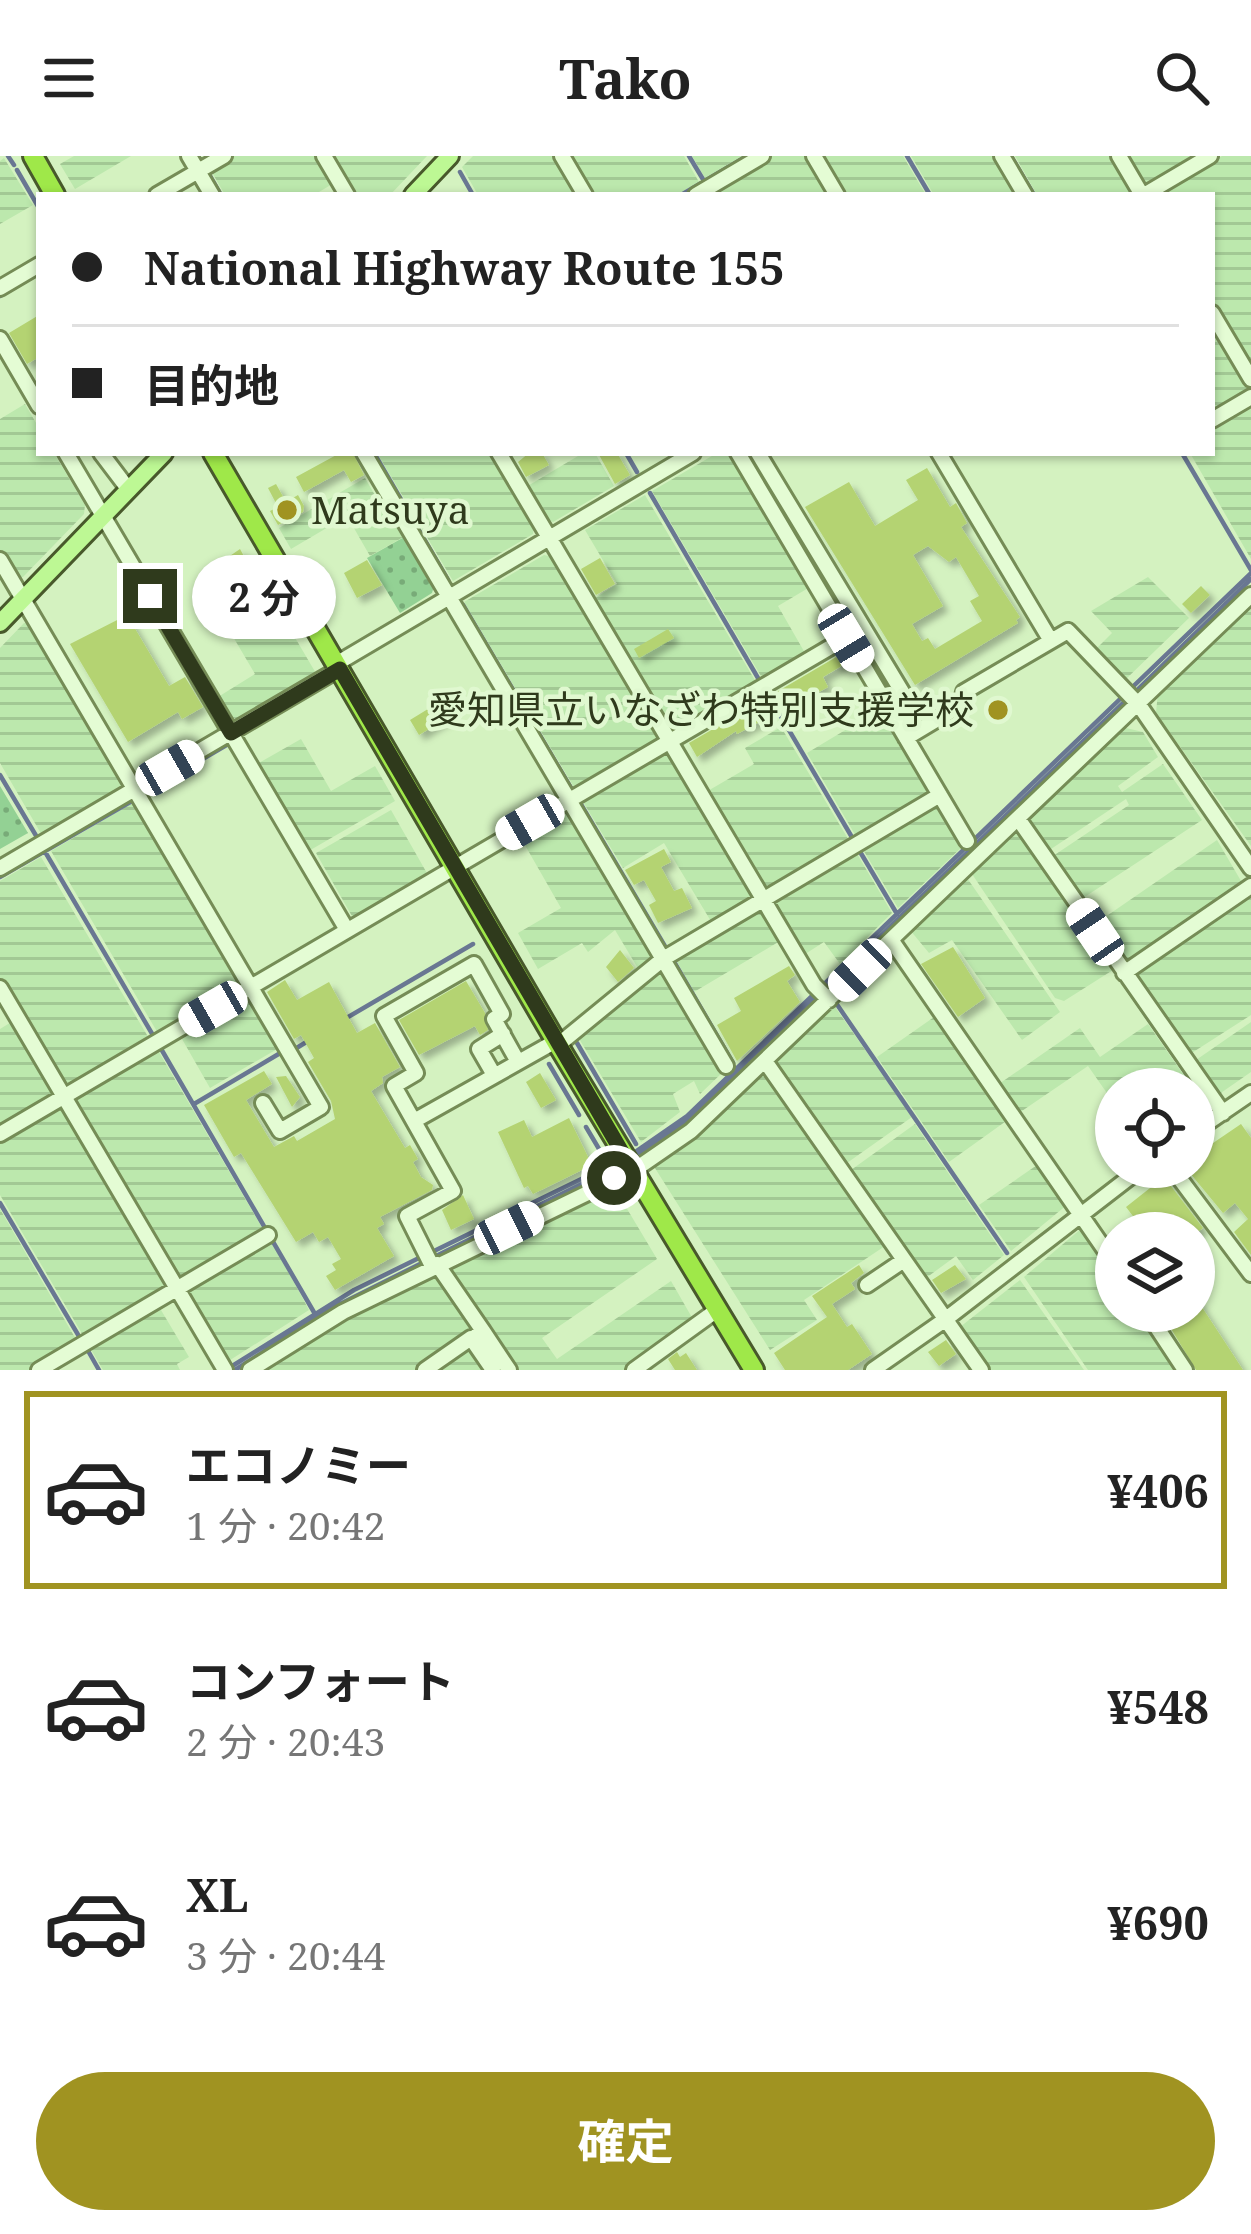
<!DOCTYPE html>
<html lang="ja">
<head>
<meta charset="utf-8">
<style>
  :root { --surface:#fff; --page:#f2f2f2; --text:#222; --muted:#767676; --line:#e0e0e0; --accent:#a09321 }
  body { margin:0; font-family:"Noto Serif","Noto Sans JP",serif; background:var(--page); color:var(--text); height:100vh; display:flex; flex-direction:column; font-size:45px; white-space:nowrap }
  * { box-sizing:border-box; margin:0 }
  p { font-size:39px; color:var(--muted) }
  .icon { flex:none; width:66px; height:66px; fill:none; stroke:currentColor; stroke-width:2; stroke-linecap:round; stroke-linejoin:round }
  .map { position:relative; height:1214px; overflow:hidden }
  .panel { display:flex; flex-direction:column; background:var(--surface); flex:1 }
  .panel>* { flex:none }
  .top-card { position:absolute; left:36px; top:36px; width:1179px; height:264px; border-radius:0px; box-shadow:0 3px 9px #0004; display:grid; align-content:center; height:264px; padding:0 36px; background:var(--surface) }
  .tools { position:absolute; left:1095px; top:912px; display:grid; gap:24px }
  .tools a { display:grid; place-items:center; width:120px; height:120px; border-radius:50%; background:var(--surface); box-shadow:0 3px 9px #0004; font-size:60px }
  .end { position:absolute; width:54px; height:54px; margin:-27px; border:15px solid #2f3a1c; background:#fff; box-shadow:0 0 0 6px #fff }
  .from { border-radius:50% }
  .bubble { position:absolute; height:84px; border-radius:42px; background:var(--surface); box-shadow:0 3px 9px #0004; font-size:39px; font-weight:700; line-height:84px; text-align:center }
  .car { position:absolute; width:36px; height:72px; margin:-36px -18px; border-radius:15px; box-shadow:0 0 9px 3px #0007; background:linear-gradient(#fff 24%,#345 0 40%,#fff 0 76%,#345 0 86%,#fff 0) }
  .top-card b { display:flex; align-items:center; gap:42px; height:114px; font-size:45px }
  .top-card b+b { border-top:3px solid var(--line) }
  .top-card i { width:30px; height:30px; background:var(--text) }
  ul { padding:21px 0 0; list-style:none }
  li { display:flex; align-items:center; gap:36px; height:198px; margin:0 24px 18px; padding:0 12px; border:6px solid transparent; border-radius:0px }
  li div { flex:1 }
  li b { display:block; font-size:45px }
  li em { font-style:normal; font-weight:700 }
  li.active { border-color:var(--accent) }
  li>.icon { width:108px; height:108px; stroke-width:1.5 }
  .action { display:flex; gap:24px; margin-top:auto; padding:24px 36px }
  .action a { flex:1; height:138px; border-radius:72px; background:var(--accent); color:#fff; font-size:48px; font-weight:700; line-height:138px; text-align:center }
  header { display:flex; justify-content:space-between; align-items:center; height:156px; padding:0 36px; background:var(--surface); font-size:54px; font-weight:700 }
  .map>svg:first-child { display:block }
  .farmland { fill:url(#farmland-rules) }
  .grass { fill:url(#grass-dots) }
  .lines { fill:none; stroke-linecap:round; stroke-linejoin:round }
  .stream { stroke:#697792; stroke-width:4.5 }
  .building { fill:#b4d372; fill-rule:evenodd; filter:url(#shadow) }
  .minor-casing { stroke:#758c56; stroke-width:20 }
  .major-casing { stroke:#48592b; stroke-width:22 }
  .highway-casing { stroke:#48592b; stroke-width:24 }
  .minor { stroke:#e4fcd4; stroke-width:14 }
  .major { stroke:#bdf894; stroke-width:16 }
  .highway { stroke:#9fe849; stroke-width:18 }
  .route { stroke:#2f3a1c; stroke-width:15 }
  .poi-dot { fill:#a09321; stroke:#e0f8d0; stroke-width:4.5 }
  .labels { text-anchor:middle; stroke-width:9; stroke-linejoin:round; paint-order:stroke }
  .poi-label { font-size:39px; fill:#2f3a1c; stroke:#e0f8d0; text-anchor:start }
</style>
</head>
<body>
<header><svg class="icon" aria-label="menu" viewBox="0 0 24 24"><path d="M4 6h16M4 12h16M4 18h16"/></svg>Tako<svg class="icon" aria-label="search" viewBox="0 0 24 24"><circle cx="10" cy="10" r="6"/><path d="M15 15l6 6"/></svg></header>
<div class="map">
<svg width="1251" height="1214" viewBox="0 0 1251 1214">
  <defs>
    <pattern id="farmland-rules" width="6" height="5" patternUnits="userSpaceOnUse" patternTransform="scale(3)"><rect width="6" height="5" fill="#bce8ad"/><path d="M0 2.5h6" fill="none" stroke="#a2c894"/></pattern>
    <pattern id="grass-dots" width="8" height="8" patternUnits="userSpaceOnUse" patternTransform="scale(3)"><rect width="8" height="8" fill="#93d194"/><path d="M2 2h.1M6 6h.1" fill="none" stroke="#78ab78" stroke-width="1.8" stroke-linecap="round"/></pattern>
    <filter id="shadow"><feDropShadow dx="5.5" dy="5.5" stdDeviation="3" flood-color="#0004"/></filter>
  </defs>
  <rect width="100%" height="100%" fill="#d4f2c0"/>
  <path class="farmland" d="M74,0H131L75,33L60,8Z
    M232,0H318L334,27L314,39H225L210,13Z
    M330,0H427L390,39H352Z
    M473,0H557L580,39H478L462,11Z
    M569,0H684L699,26L676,39H592Z
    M692,0H742L705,22Z
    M770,0H807L830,39H716L713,34Z
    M820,0H903L926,39H842Z
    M911,0H996L1020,39H934Z
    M1015,0H1111L1132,34L1130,39H1037Z
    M1125,0H1198L1147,30L1142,28Z
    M1222,0H1251V216L1212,148V39H1154Z
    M4,2L33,49L0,68V5Z
    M1212,171L1248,231L1244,238L1212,257Z
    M1251,247V403L1190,297H1212V269Z
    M25,248L39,272V297H54L85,349L84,358L23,421H15L0,396V263Z
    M377,297H492L534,369L533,378L453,425Z
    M583,297H595L614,330L553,366L544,362L526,331Z
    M717,297H731L810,431L778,450L805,497L762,522L652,335Z
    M365,322L376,341L382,338L407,379L370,400L347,360L291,393L279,372Z
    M645,339L756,526L675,573L667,571L592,444L617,428L585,374Z
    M544,399L553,401L659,577L656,586L575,633L464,446Z
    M1148,421L1189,462L1126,523L1097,492L1112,477L1091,455Z
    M1251,447V690L1156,557L1158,536Z
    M277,451L317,519L241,564L229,561L218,541L255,518L232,479Z
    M24,467L32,468L123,626L121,636L43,681L0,607V492Z
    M882,552L929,631L926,641L857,682L807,597Z
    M781,571L850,686L770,733L762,731L706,636L754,608L745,592Z
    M1126,572L1143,576L1158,601L1118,630L1122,636L1163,608L1202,664L1080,744L1052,704L1053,700L1129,649L1126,643L1048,695L1026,666L1094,596L1097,598Z
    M301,583L331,635L375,610L395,645L307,696L257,608Z
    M663,594L670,597L753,737L750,744L712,767L664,687L623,712L580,641Z
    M134,646L240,824L236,833L159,879L51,695Z
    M932,651H940L963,690L898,752L862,692Z
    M566,652L654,800L639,814L615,774L588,796L582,787L538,813L518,777L561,752L518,677Z
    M391,654L428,719L353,762L316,697Z
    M1015,673L1113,814L1064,845L1055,842L970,715Z
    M1217,684L1244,730L1128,811L1095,768Z
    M856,696L892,757L840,808L824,786L802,800L773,751L776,743Z
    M41,701L150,884L71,931L62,930L0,824V725Z
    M965,719L1060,856L1022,884L952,784L929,797L910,774Z
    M1247,737L1251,742V859L1187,900L1131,815Z
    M753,754L764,757L780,785L694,836L675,802Z
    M659,814L665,816L723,916L700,938L694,925L673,938L680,956L641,986L578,881Z
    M251,843L279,892L210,932L182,883Z
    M833,848L912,961L847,1007L774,902Z
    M937,859L1009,963L949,1006L877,901Z
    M13,865L54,934L52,942L0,972V873Z
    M1251,866V916L1215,941L1193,909L1196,904Z
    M1148,868L1205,949L1194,957V933H1116V950L1088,910L1016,959L996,930L1080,872L1100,901Z
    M156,891L264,1075L184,1123L175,1122L73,948L76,939Z
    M769,918L888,1088L804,1144L817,1164L770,1194L653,1009L757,919Z
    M56,951L65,952L167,1125L164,1134L84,1181L0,1039V984Z
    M915,968L1004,1099L973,1124L956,1100L926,1122L851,1014Z
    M1040,1007L1068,1048L1011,1095L979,1049Z
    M614,1031L657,1103L542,1182L557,1203L671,1125L694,1165L628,1214H518L447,1110Z
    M0,1053L77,1185L28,1214H0Z
    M1082,1072H1085L1116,1118V1155H1141L1181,1214H1088L1024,1121Z
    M270,1082L309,1154L227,1206L186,1139L189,1132Z
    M434,1116L474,1170V1177L419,1214H263L346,1161Z
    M1020,1124L1084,1214H991L960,1171Z
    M158,1149L189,1201L177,1208L180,1214H103L89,1190Z
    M466,1192H471L486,1214H434Z"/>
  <path class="grass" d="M406,380L435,427L432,437L400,457L367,402Z
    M0,630L28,677L0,693Z"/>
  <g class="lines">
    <path class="stream" d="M8,0L14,9
      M198,0L200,4
      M689,0L704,25
      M907,0L930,39
      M1011,0L1034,39
      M17,14L39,52
      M460,16L473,39
      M209,18L221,39
      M681,39L747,0
      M0,140L39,117
      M0,197L9,212
      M374,297L448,424
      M626,297L637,316
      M1182,297L1251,414
      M650,337L758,522
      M463,449L571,632
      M766,535L853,683
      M1135,536L1251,423
      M0,619L38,683
      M145,637L230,587L232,590
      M579,645L666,792
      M44,694L154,881
      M859,694L897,758
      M0,721L132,645
      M1071,751L1112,810
      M673,804L733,907
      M1121,823L1206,946
      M823,829L1251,417
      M836,847L1007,1097
      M343,864L473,788
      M577,887L636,988
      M160,891L315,1158
      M295,893L308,885
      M549,908L579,959
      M194,948L282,896
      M586,971L605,1003
      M635,996L687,960L815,837
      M636,999L689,964L1126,544
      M0,1047L80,1182
      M432,1096L610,1009
      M434,1101L612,1013
      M87,1193L99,1214
      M229,1212L354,1134L421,1101
      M235,1214L332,1152L424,1106"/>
  </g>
  <path class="building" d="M39,159V201L27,208L9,177Z
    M340,297H353L364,319L351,326L344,314L304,336L296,321Z
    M529,297H542L549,309L526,321L518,306Z
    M598,297H617L630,319L615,328Z
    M927,312L950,351L956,347L967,367L961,371L1020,461L1016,464L1018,467L915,529L805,351L849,326L875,370L918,344L906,324ZM928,390L949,406L956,401L979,440L970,445L982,465L935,493L928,482L922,485L912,468L943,450L913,399Z
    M276,328L286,346L298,339L304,350L303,356L278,369L270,355L278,351L268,332Z
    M240,393L259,428L226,447L208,415Z
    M600,402L615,428L596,439L581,413Z
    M367,404L382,429L357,442L344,417Z
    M1201,430L1210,439L1191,457L1182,448Z
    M127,459L169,530L185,521L203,551L182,563L178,556L128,586L70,488Z
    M668,473L674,482L639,502L634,493Z
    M843,497L846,502L840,511L823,521L828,531L785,555L775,537Z
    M441,545L450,560L419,579L410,564Z
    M756,548L765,563L737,578L736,575L697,601L689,587Z
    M664,693L671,706L661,711L674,735L682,732L692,752L658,767L649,749L656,745L644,724L634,729L625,714Z
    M953,791L985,842L958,861L921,808Z
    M620,794L634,812L618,826L606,811Z
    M789,810L795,819L787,825L800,846L737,905L717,869L741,855L734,842Z
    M285,824L297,844L329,826L357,877L375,867L400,911L382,921L383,927L371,935L405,992L410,989L418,1003L413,1006L421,1021L433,1029L432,1034L380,1061L384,1068L377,1072L394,1100L335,1134L326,1120L336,1114L332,1108L341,1103L328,1081L319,1086L313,1076L296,1086L241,997L234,1001L204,949L264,915L272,928L246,944L274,991L294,980L297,985L335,963L331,945L308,906L314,902L301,879L294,883L267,836Z
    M466,825L485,857L488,874L480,879L475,870L419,899L399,864Z
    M540,917L556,944L541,952L526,926Z
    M286,920L300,941L292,951L276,921Z
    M569,962L590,1005L583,1010L584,1013L533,1038L528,1030L524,1032L498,976L524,964L532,981Z
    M1241,968L1251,982V1099L1234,1076L1248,1063L1235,1047L1223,1057L1185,1011H1194V1000Z
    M1164,1021L1203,1072L1196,1077H1146L1126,1051Z
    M463,1039L474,1063L451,1074L442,1054Z
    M859,1109L864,1117L851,1127L855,1133L832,1148L847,1171L852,1168L872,1198L848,1214H785L774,1197L827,1161L812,1140Z
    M955,1109L966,1123L941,1137L932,1124Z
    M1194,1139L1234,1200L1243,1214H1196L1164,1161L1173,1155H1194Z
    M946,1184L956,1198L939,1210L928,1196Z
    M677,1196L680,1201L686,1197L697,1214H675L668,1203Z"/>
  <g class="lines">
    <g class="minor-casing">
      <path id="minor" d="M189,0L212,39
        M324,0L347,39
        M562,0L585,39
        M814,0L837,39
        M1002,0L1025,39
        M1119,0L1142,39
        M157,39L224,0
        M696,39L762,0
        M1144,39L1210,0
        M0,132L39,109
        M1212,157L1251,223
        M0,183L39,250
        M1212,264L1251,241
        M66,297L347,774
        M101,297L129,334
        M364,297L726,910
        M499,297L814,829L829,844
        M738,297L967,685
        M758,297L904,539
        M939,297L1051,485
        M0,404L321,951L280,975L263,947
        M336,508L693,297
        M906,582L961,549L964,536L1068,475L1139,549L1251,712
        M1019,664L1223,957
        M0,712L339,513
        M892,785L1116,1110
        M1124,817L1251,730
        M0,832L225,1214
        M558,889L663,803L940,639
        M765,905L981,1214
        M494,919L479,893L503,878
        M414,965L556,885
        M1194,976L1251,937
        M0,978L846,482
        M1171,1011L1251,1118
        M437,1108L483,1175
        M432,1110L407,1060L453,1035L394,930L416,917L384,860L474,808L502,858L494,863L518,906
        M867,1129L904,1104
        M1146,1155L1185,1214
        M476,1180L483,1175L509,1214
        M39,1214L268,1079
        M250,1214L343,1156L633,1015L691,975L1251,439
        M425,1214L471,1182L493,1214
        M634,1214L717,1154
        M873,1214L946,1163L1143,1011"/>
    </g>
    <g class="major-casing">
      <path id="major" d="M413,39L450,0
        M0,467L164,297"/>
    </g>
    <g class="highway-casing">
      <path id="highway" d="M33,0L55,39
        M213,297L558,889L754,1214"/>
    </g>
    <use href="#minor" class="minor"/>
    <use href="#major" class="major"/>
    <use href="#highway" class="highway"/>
  </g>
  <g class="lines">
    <path class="route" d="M150,440L231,577L340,513L633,1015L614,1022"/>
  </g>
  <g class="poi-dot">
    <circle cx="287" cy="354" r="12"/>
    <circle cx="998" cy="554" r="12"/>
  </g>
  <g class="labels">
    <g class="poi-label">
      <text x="311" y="368">Matsuya</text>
      <text x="974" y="568" text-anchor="end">愛知県立いなざわ特別支援学校</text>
    </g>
  </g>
</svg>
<div class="tools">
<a><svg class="icon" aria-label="locate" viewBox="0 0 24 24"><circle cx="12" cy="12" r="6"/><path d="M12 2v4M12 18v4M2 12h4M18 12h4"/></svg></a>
<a><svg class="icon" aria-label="layers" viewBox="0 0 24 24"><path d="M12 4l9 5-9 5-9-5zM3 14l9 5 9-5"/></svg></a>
</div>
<i class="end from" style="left:614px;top:1022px"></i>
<i class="end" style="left:150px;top:440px"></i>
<div class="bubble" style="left:192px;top:399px;width:144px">2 分</div>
<i class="car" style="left:846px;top:482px;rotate:149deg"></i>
<i class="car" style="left:170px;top:612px;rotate:60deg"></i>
<i class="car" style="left:530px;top:666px;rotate:240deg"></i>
<i class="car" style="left:1095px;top:776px;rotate:326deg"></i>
<i class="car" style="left:860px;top:814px;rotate:226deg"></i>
<i class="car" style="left:213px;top:853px;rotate:240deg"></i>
<i class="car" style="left:509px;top:1072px;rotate:64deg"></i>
<div class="top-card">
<b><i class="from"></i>National Highway Route 155</b>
<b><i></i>目的地</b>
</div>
</div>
<section class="panel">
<ul>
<li class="active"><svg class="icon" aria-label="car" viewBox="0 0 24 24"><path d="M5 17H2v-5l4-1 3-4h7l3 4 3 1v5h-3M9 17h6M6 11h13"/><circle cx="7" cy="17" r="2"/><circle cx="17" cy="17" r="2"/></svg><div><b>エコノミー</b><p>1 分 · 20:42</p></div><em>¥406</em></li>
<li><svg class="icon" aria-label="car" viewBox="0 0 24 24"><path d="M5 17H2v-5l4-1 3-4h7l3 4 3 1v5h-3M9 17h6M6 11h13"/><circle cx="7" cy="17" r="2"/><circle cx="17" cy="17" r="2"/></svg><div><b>コンフォート</b><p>2 分 · 20:43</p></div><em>¥548</em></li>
<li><svg class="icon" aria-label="car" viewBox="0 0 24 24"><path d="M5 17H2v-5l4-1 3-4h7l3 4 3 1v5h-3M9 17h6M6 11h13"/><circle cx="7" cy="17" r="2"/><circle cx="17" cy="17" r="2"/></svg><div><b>XL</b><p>3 分 · 20:44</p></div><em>¥690</em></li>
</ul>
<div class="action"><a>確定</a></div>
</section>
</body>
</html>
